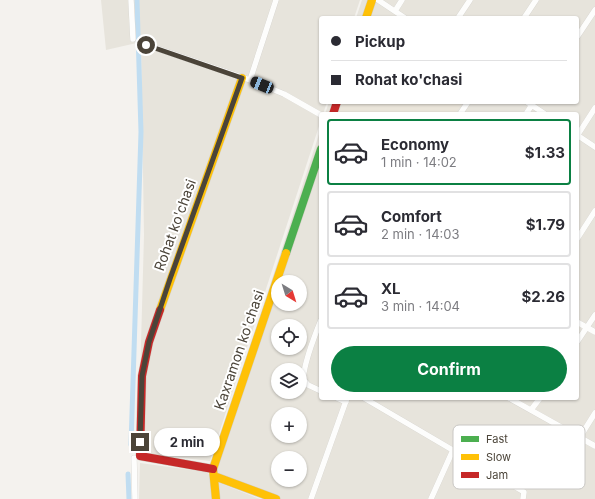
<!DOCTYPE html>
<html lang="en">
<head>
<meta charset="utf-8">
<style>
  :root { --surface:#fff; --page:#f7f7f7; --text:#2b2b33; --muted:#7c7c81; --line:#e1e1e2; --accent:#0b8043 }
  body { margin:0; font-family:Inter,sans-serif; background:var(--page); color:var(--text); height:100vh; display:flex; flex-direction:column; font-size:15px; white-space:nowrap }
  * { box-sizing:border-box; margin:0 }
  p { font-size:13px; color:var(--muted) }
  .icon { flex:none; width:22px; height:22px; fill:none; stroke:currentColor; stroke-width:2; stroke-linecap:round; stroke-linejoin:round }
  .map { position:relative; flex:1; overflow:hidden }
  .sheet { position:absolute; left:319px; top:112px; width:260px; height:288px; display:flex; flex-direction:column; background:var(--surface); border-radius:4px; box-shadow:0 1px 3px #0004 }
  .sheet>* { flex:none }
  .hud { position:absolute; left:319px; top:16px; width:260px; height:88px; border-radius:4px; box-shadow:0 1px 3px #0004; display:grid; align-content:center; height:88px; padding:0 12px; background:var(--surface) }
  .needle { width:26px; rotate:142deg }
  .buttons { position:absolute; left:271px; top:275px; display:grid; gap:8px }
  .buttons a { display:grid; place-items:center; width:36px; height:36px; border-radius:50%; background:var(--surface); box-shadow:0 1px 3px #0004; font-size:20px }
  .end { position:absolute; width:18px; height:18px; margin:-9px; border:5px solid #4b4439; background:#fff; box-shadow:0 0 0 2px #fff }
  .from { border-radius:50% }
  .bubble { position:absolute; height:28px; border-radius:14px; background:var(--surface); box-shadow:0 1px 3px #0004; font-size:13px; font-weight:700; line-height:28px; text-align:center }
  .car { position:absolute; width:12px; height:24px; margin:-12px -6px; border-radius:5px; box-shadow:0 0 3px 1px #0007; background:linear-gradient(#222 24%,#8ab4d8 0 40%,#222 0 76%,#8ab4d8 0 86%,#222 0) }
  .hud b { display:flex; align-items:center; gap:14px; height:38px; font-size:15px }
  .hud b+b { border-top:1px solid var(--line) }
  .hud i { width:10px; height:10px; background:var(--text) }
  ul { padding:7px 0 0; list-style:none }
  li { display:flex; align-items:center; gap:12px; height:66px; margin:0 8px 6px; padding:0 4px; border:2px solid var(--line); border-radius:4px }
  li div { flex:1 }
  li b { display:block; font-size:15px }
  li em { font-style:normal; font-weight:700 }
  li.selected { border-color:var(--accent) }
  li>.icon { width:36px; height:36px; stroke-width:1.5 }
  .primary-button { display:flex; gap:8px; margin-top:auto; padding:8px 12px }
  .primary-button a { flex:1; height:46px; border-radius:24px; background:var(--accent); color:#fff; font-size:16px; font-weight:700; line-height:46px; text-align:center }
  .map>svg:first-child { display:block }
  .residential { fill:#e7e4dc; fill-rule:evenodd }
  .education { fill:#eae5da }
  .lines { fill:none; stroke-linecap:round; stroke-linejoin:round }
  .canal { stroke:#c0ddf1; stroke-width:5 }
  .street-casing { stroke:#d2d0cb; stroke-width:6 }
  .fast-casing { stroke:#d3cfc5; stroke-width:9 }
  .slow-casing { stroke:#d3cfc5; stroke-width:9 }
  .jam-casing { stroke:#d3cfc5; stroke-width:9 }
  .street { stroke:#fdfdfc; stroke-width:5.5 }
  .fast { stroke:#4caf50; stroke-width:8 }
  .slow { stroke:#ffc107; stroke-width:8 }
  .jam { stroke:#c62828; stroke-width:8 }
  .route { stroke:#4b4439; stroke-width:5 }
  .labels { text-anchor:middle; stroke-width:4; stroke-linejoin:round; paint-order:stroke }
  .street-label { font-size:14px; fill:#4b4439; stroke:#fff }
  .key { fill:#fff; stroke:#c9c7c4; stroke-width:1 }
  .key-label { font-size:11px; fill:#4b4439 }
</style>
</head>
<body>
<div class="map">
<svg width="595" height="499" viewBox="0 0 595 499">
  <rect width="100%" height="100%" fill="#f4f2ee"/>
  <path class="residential" d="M101,0H360L354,18H321V102H327L323,114H321V120L210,461L138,453L144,235L141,42L106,50Z
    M362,0H595V499H268L221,481L217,482L260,499H139L140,463L206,472L209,474L321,128V398H577V114H325L329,102H577V18H356ZM278,282H300V304H278ZM278,326H300V348H278ZM278,370H300V392H278ZM278,414H300V436H278ZM278,458H300V480H278Z"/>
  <path class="education" d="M343,102H463L455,114H339Z"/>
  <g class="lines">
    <path class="canal" d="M131,445L141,132L137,0
      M128,474L129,499"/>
    <g class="street-casing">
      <path id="street" d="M131,0L133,39
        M378,0L405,18
        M395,11L402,0
        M458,18L470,0
        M524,18L536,0
        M577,37L595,10
        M147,45L250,80L284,94L321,115
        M250,80L276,0
        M527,102L545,114
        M460,114L468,102
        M526,114L533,103
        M577,135L595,147
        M577,136L595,108
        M577,239L595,211
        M321,320C314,337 305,360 303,379L308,385L321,391
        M577,322L595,332
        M577,342L595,315
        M337,398L346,402
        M364,398L524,492L523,499
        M509,398L595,446
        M531,410L540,398
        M580,437L595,413
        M134,458L135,499
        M311,499L347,398
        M431,499L453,450"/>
    </g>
    <g class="fast-casing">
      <path id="fast" d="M286,253L321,149"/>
    </g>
    <g class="slow-casing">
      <path id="slow" d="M366,18L372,0
        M160,310L242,78
        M214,476L276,499
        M216,499L213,469L286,253"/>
    </g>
    <g class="jam-casing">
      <path id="jam" d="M333,114L337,102
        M160,310L149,342L142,376L140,456L213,469"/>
    </g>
    <use href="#street" class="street"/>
    <use href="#fast" class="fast"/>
    <use href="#slow" class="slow"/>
    <use href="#jam" class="jam"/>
  </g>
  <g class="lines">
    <path class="route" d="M140,442L142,376L149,342L170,279L242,78L146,45"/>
  </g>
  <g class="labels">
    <g class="street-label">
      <text transform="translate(175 225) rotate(-70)" y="5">Rohat ko'chasi</text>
      <text transform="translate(239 350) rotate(-71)" y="5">Kaxramon ko'chasi</text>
    </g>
  </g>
  <rect x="453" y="425" width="132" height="64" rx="6" class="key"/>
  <rect x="461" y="436" width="18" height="6" fill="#4caf50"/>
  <rect x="461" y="454" width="18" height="6" fill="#ffc107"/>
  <rect x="461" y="472" width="18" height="6" fill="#c62828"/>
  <g class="key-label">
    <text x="486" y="443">Fast</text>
    <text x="486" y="461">Slow</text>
    <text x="486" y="479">Jam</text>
  </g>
</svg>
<div class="buttons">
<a><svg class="needle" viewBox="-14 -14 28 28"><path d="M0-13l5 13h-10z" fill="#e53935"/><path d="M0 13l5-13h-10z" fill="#7c7c81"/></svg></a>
<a><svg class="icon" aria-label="locate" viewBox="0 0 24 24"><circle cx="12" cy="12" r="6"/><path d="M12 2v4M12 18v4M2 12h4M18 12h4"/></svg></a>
<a><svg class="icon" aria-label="layers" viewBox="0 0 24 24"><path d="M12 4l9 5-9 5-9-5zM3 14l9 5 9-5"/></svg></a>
<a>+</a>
<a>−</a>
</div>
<i class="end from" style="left:146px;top:45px"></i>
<i class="end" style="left:140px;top:442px"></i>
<div class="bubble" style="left:154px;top:428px;width:66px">2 min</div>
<i class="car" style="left:262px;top:85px;rotate:292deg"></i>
<div class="hud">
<b><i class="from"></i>Pickup</b>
<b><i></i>Rohat ko'chasi</b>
</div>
<section class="sheet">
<ul>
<li class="selected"><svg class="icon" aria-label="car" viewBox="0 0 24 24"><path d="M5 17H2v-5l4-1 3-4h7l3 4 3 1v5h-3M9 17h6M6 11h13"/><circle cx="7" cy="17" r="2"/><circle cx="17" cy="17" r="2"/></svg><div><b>Economy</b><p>1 min · 14:02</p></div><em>$1.33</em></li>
<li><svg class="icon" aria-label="car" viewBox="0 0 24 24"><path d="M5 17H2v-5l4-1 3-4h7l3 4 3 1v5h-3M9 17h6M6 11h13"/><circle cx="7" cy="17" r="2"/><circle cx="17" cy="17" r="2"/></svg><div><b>Comfort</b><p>2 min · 14:03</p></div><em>$1.79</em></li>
<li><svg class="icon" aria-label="car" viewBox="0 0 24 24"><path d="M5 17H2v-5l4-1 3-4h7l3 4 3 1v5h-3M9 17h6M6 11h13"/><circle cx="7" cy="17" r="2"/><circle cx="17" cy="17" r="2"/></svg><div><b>XL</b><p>3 min · 14:04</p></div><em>$2.26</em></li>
</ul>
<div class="primary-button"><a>Confirm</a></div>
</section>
</div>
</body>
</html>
